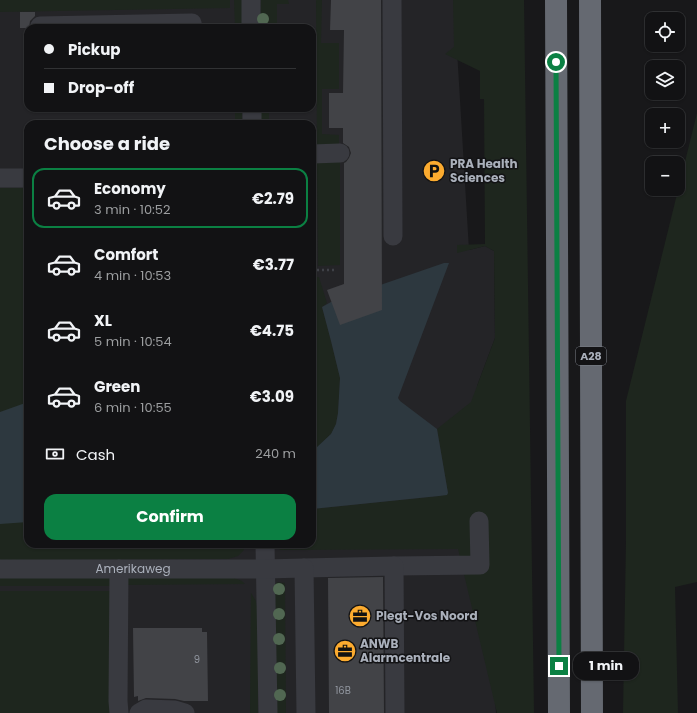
<!DOCTYPE html>
<html lang="en">
<head>
<meta charset="utf-8">
<style>
  :root { --surface:#121214; --page:#1f2022; --text:#f1f3f6; --muted:#9c9ea0; --line:#313234; --accent:#0b8043 }
  body { margin:0; font-family:Poppins,sans-serif; background:var(--page); color:var(--text); height:100vh; display:flex; flex-direction:column; font-size:15px; white-space:nowrap }
  * { box-sizing:border-box; margin:0 }
  p { font-size:13px; color:var(--muted) }
  .icon { flex:none; width:22px; height:22px; fill:none; stroke:currentColor; stroke-width:2; stroke-linecap:round; stroke-linejoin:round }
  .map { position:relative; flex:1; overflow:hidden }
  .side { position:absolute; left:24px; top:120px; width:292px; height:428px; display:flex; flex-direction:column; background:var(--surface); border-radius:12px; box-shadow:0 1px 3px #0004,0 0 0 1px var(--line) }
  .side>* { flex:none }
  .hud { position:absolute; left:24px; top:24px; width:292px; height:88px; border-radius:12px; box-shadow:0 1px 3px #0004,0 0 0 1px var(--line); display:grid; align-content:center; height:88px; padding:0 20px; background:var(--surface) }
  .buttons { position:absolute; left:645px; top:12px; display:grid; gap:8px }
  .buttons a { display:grid; place-items:center; width:40px; height:40px; border-radius:8px; background:var(--surface); box-shadow:0 1px 3px #0004,0 0 0 1px var(--line); font-size:20px }
  .end { position:absolute; width:18px; height:18px; margin:-9px; border:5px solid #0b8043; background:#fff; box-shadow:0 0 0 2px #fff }
  .from { border-radius:50% }
  .bubble { position:absolute; height:28px; border-radius:12px; background:var(--surface); box-shadow:0 1px 3px #0004,0 0 0 1px var(--line); font-size:13px; font-weight:700; line-height:28px; text-align:center }
  .hud b { display:flex; align-items:center; gap:14px; height:38px; font-size:15px }
  .hud b+b { border-top:1px solid var(--line) }
  .hud i { width:10px; height:10px; background:var(--text) }
  ul { padding:0; list-style:none }
  li { display:flex; align-items:center; gap:12px; height:60px; margin:0 8px 6px; padding:0 12px; border:2px solid transparent; border-radius:12px }
  li div { flex:1 }
  li b { display:block; font-size:15px }
  li em { font-style:normal; font-weight:700 }
  li.selected { border-color:var(--accent) }
  li>.icon { width:36px; height:36px; stroke-width:1.5 }
  h2 { padding:0 20px; font-size:18px; line-height:48px }
  .pay { display:flex; align-items:center; gap:10px; height:44px; padding:0 20px; font-size:15px }
  .pay p { margin-inline-start:auto }
  .button { display:flex; gap:8px; margin-top:auto; padding:8px 20px }
  .button a { flex:1; height:46px; border-radius:12px; background:var(--accent); color:#fff; font-size:16px; font-weight:700; line-height:46px; text-align:center }
  .map>svg:first-child { display:block }
  .built { fill:#242427; fill-rule:evenodd }
  .green { fill:#1e261e }
  .water { fill:#2d383f }
  .building { fill:#424347 }
  .lines { fill:none; stroke-linecap:round; stroke-linejoin:round }
  .path { stroke:#3f4147; stroke-width:2.5; stroke-dasharray:2 3; stroke-linecap:butt }
  .minor { stroke:#393a40; stroke-width:19 }
  .highway { stroke:#656971; stroke-width:22 }
  .tree { fill:#516752 }
  .route { stroke:#0b8043; stroke-width:5 }
  .labels { text-anchor:middle; stroke-width:3; stroke-linejoin:round; paint-order:stroke }
  .number-label { font-size:10px; fill:#90959e }
  .shield { fill:#131315; stroke:#7d8189; stroke-width:1 }
  .shield-label { font-size:11px; font-weight:bold; fill:#aab0bb }
  .poi-label { font-size:12px; font-weight:bold; fill:#aab0bb; stroke:#131315; text-anchor:start }
  .street-label { font-size:12px; fill:#aab0bb; stroke:#131315 }
</style>
</head>
<body>
<div class="map">
<svg width="697" height="713" viewBox="0 0 697 713">
  <rect width="100%" height="100%" fill="#18181a"/>
  <path class="built" d="M0,0H454L469,250L485,246L494,251L495,338L477,386L496,713H0ZM28,28H312V108H28ZM28,124H312V544H28Z"/>
  <path class="green" d="M0,0H230V8L0,12Z
    M234,0H242V28H235Z
    M261,0H288L289,4H277V28H260Z
    M316,0H322L321,43H339V89H322V134L339,135V148H317Z
    M453,0H524L534,713H497L458,549L283,550H281L275,547V544H312V509L439,496L448,493L437,429L471,402L495,338L494,251L485,246L457,253V245L485,244L484,99H480V71L445,54L454,47Z
    M235,108H242V124H235Z
    M260,108H288L289,110L271,111L269,113V124H260Z
    M697,113V582L675,587L678,713H623L626,541V401Z
    M312,159H340V265L318,266L317,169L312,168Z
    M0,188H28V544H244V550L238,556L228,559L0,560Z
    M312,277H319L327,303L322,307L331,341L340,378L338,413L336,424L331,434L316,448L312,449V418L315,404L317,382L315,353L312,344Z
    M123,577H232L242,581L245,584L123,585Z
    M0,578H111L114,586H0Z
    M277,582L285,583L286,713H276L275,586Z
    M0,591H113L115,713H0Z
    M251,593L256,601L258,612V713H250Z"/>
  <path class="water" d="M444,263H449L398,398L400,401L437,429L448,493L447,495L439,496L312,509V449L316,448L331,434L336,424L338,413L340,378L331,341L322,307L331,302Z
    M28,402V522L0,524V412Z"/>
  <path class="building" d="M331,0H381L382,310L340,325L327,290L344,284V163L346,162L349,158L351,153L349,147L343,143V128H329V93H343L344,30H330Z
    M20,12H35V16L30,21L29,28H20Z
    M383,577L384,713H329L328,578Z
    M133,628H202V632H207L208,701H184L175,699L146,698L138,701V696L134,697Z"/>
  <g class="lines">
    <path class="path" d="M312,270H335"/>
    <g class="minor">
      <path d="M392,0L393,236"/>
      <path d="M40,26L192,23L193,28"/>
      <path d="M251,28V0"/>
      <path d="M252,108V124"/>
      <path d="M312,154L340,153"/>
      <path d="M0,178H28"/>
      <path d="M265,544L268,713"/>
      <path d="M394,566L480,565L479,521"/>
      <path d="M304,568L394,566L395,713"/>
      <path id="s1" d="M0,569H265L304,568L306,713"/>
      <path d="M119,569L118,701L119,713"/>
      <path d="M139,713L146,709L175,710L185,713"/>
    </g>
    <path class="highway" d="M556,0L559,713
      M590,0L592,713"/>
  </g>
  <g class="tree">
    <circle cx="263" cy="19" r="6"/>
    <circle cx="279" cy="589" r="6"/>
    <circle cx="279" cy="614" r="6"/>
    <circle cx="279" cy="639" r="6"/>
    <circle cx="280" cy="668" r="6"/>
    <circle cx="280" cy="695" r="6"/>
  </g>
  <g class="lines">
    <path class="route" d="M556,62L559,666"/>
  </g>
  <defs>
    <g id="parking-disc" transform="scale(1.15)"><circle r="9.5" fill="#fcab2f" stroke="#131315"/><path d="M-3.5-5.5H1a3.5 3.5 0 0 1 0 7H-1V5.5H-3.5ZM-1-3.4V-.6H.8a1.4 1.4 0 0 0 0-2.8Z" fill="#111"/></g>
    <g id="office-disc" transform="scale(1.15)"><circle r="9.5" fill="#fcab2f" stroke="#131315"/><path d="M-6-3h4V-5.5h4V-3h4V5H-6ZM-1-4.5V-3h2v-1.5ZM-6 0V1H6V0Z" fill="#111"/></g>
  </defs>
  <g fill-rule="evenodd">
    <use href="#parking-disc" x="434" y="171"/>
    <use href="#office-disc" x="360" y="616"/>
    <use href="#office-disc" x="345" y="651"/>
  </g>
  <g class="labels">
    <g class="number-label">
      <text x="197" y="663">9</text>
      <text x="343" y="694">16B</text>
    </g>
    <rect class="shield" x="576" y="347" width="30" height="18" rx="3"/>
    <g class="shield-label">
      <text x="591" y="360">A28</text>
    </g>
    <g class="poi-label">
      <text x="450" y="168">PRA Health<tspan x="450" dy="14">Sciences</tspan></text>
      <text x="376" y="620">Plegt-Vos Noord</text>
      <text x="360" y="648">ANWB<tspan x="360" dy="14">Alarmcentrale</tspan></text>
    </g>
    <g class="street-label">
      <text dy="4" stroke="none"><textPath href="#s1" startOffset="133">Amerikaweg</textPath></text>
    </g>
  </g>
</svg>
<div class="buttons">
<a><svg class="icon" aria-label="locate" viewBox="0 0 24 24"><circle cx="12" cy="12" r="6"/><path d="M12 2v4M12 18v4M2 12h4M18 12h4"/></svg></a>
<a><svg class="icon" aria-label="layers" viewBox="0 0 24 24"><path d="M12 4l9 5-9 5-9-5zM3 14l9 5 9-5"/></svg></a>
<a>+</a>
<a>−</a>
</div>
<i class="end from" style="left:556px;top:62px"></i>
<i class="end" style="left:559px;top:666px"></i>
<div class="bubble" style="left:573px;top:652px;width:66px">1 min</div>
<div class="hud">
<b><i class="from"></i>Pickup</b>
<b><i></i>Drop-off</b>
</div>
<section class="side">
<h2>Choose a ride</h2>
<ul>
<li class="selected"><svg class="icon" aria-label="car" viewBox="0 0 24 24"><path d="M5 17H2v-5l4-1 3-4h7l3 4 3 1v5h-3M9 17h6M6 11h13"/><circle cx="7" cy="17" r="2"/><circle cx="17" cy="17" r="2"/></svg><div><b>Economy</b><p>3 min · 10:52</p></div><em>€2.79</em></li>
<li><svg class="icon" aria-label="car" viewBox="0 0 24 24"><path d="M5 17H2v-5l4-1 3-4h7l3 4 3 1v5h-3M9 17h6M6 11h13"/><circle cx="7" cy="17" r="2"/><circle cx="17" cy="17" r="2"/></svg><div><b>Comfort</b><p>4 min · 10:53</p></div><em>€3.77</em></li>
<li><svg class="icon" aria-label="car" viewBox="0 0 24 24"><path d="M5 17H2v-5l4-1 3-4h7l3 4 3 1v5h-3M9 17h6M6 11h13"/><circle cx="7" cy="17" r="2"/><circle cx="17" cy="17" r="2"/></svg><div><b>XL</b><p>5 min · 10:54</p></div><em>€4.75</em></li>
<li><svg class="icon" aria-label="car" viewBox="0 0 24 24"><path d="M5 17H2v-5l4-1 3-4h7l3 4 3 1v5h-3M9 17h6M6 11h13"/><circle cx="7" cy="17" r="2"/><circle cx="17" cy="17" r="2"/></svg><div><b>Green</b><p>6 min · 10:55</p></div><em>€3.09</em></li>
</ul>
<div class="pay"><svg class="icon" aria-label="cash" viewBox="0 0 24 24"><path d="M3 7h18v10H3z"/><circle cx="12" cy="12" r="2"/></svg>Cash<p>240 m</p></div>
<div class="button"><a>Confirm</a></div>
</section>
</div>
</body>
</html>
